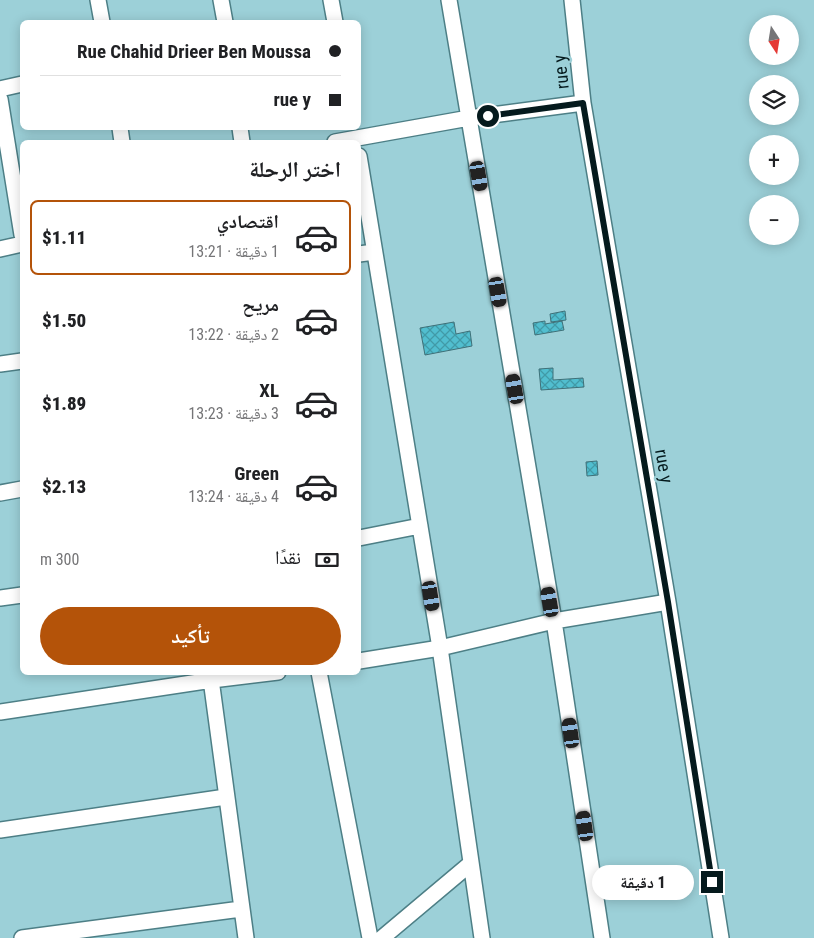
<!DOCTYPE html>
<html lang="ar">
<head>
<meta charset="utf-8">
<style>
  :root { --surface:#fff; --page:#f6f6f6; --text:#202124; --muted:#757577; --line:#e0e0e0; --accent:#b45309 }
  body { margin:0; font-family:"Roboto Condensed","Noto Naskh Arabic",sans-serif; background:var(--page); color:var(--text); direction:rtl; height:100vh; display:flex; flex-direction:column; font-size:19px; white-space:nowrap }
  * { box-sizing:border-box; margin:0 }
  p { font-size:16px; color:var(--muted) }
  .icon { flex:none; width:28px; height:28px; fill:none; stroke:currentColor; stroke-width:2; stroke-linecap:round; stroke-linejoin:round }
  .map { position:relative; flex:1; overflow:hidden; direction:ltr }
  .side { position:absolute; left:20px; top:140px; width:341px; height:535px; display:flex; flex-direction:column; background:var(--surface); border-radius:8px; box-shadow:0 2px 12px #0003; direction:rtl }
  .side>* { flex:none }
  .banner { position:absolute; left:20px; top:20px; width:341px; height:110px; border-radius:8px; box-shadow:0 2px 12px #0003; direction:rtl; display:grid; align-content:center; height:110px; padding:0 20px; background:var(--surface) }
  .needle { width:32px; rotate:168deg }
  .controls { position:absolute; left:749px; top:15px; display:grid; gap:10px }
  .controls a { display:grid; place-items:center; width:50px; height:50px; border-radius:50%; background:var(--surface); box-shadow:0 2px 12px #0003; font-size:25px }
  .end { position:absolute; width:22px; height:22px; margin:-11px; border:6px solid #051a1d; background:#fff; box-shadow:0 0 0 2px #fff }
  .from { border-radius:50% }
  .bubble { position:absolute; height:35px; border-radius:18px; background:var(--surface); box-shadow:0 2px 12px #0003; font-size:16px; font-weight:800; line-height:35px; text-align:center; direction:rtl }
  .car { position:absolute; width:15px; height:30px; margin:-15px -8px; border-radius:6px; box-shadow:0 0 4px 1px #0007; background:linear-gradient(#222 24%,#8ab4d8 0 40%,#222 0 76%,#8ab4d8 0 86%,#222 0) }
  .banner b { display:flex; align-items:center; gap:18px; height:48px; font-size:19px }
  .banner b+b { border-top:1px solid var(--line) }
  .banner i { width:12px; height:12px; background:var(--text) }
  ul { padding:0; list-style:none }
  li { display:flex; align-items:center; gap:15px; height:75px; margin:0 10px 8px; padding:0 10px; border:2px solid transparent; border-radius:8px }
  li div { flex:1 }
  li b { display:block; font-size:19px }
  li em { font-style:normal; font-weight:800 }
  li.on { border-color:var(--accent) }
  li>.icon { width:45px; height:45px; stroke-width:1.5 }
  h2 { padding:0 20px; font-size:22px; line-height:60px }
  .pay { display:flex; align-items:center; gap:12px; height:55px; padding:0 20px; font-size:19px }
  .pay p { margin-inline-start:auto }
  .action { display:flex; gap:10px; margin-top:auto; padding:10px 20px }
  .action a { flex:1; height:58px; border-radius:30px; background:var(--accent); color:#fff; font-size:20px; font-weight:800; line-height:58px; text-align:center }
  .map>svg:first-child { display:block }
  .building { fill:url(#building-cross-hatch); stroke:#3f7078 }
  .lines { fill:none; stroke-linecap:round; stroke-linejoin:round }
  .minor-casing { stroke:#4d7f86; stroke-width:18 }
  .minor { stroke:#fff; stroke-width:15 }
  .route { stroke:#051a1d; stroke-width:6 }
  .labels { text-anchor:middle; stroke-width:5; stroke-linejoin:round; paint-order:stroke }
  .street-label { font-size:18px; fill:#051a1d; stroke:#9cd0d8 }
</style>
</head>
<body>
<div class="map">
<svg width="814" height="938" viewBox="0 0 814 938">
  <defs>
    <pattern id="building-cross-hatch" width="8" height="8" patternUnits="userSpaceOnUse" patternTransform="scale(1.25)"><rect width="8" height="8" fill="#51becf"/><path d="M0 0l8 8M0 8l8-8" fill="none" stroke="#419aa7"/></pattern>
  </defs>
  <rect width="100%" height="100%" fill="#9cd0d8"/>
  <path class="building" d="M565,311L566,320L551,322L550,314Z
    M545,321V324L562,321L564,330L535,335L533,323Z
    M454,322L456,334L470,331L472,346L425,355L420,328Z
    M553,368V380L583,378L584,387L541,390L539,369Z
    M597,461L598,475L587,476L586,462Z"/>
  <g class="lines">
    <g class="minor-casing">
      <path id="minor" d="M98,0L102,22
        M221,0L225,22
        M331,0L335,22
        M449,0L554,621L602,938
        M572,0L583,103L668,602L721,938
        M0,89L22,84
        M0,99L22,235
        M120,128L122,142
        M240,128L242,142
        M335,142L469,118L583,103
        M359,156L440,648L482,938
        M0,249L22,244
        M359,254L374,252
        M0,364L22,361
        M0,493L22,489
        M359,538L420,526
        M0,598L22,595
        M359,661L440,648L554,621L668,602
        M210,672L246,938
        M319,672L370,938
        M0,712L212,680L278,672
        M0,830L226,797
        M22,938L241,909
        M382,938L470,864"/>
    </g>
    <use href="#minor" class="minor"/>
  </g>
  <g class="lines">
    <path class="route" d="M488,116L583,103L668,602L712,882"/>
  </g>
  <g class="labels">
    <g class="street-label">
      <text transform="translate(561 72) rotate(-96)" y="6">rue y</text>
      <text transform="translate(664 466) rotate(80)" y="6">rue y</text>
    </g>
  </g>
</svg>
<div class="controls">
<a><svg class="needle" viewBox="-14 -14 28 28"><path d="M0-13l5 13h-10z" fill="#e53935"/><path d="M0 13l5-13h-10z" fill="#757577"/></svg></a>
<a><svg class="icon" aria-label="layers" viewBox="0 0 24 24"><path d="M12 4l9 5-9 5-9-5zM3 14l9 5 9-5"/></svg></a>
<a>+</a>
<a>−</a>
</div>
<i class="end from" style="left:488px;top:116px"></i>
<i class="end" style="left:712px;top:882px"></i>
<div class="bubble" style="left:592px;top:865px;width:102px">1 دقيقة</div>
<i class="car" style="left:479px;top:176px;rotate:170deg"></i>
<i class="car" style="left:498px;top:292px;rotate:170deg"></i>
<i class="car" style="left:515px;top:389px;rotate:350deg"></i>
<i class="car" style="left:431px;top:596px;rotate:171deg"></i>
<i class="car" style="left:550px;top:602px;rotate:350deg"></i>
<i class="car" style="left:571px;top:733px;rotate:352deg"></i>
<i class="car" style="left:585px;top:826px;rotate:352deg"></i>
<div class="banner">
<b><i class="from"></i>Rue Chahid Drieer Ben Moussa</b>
<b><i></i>rue y</b>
</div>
<section class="side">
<h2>اختر الرحلة</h2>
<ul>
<li class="on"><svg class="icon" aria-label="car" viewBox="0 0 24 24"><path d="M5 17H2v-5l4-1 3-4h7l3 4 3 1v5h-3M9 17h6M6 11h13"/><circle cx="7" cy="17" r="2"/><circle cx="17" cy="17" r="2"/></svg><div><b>اقتصادي</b><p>1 دقيقة · 13:21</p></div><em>$1.11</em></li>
<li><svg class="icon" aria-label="car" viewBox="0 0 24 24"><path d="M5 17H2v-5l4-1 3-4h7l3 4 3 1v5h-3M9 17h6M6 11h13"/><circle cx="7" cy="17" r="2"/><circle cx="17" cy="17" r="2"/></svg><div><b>مريح</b><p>2 دقيقة · 13:22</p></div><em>$1.50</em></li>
<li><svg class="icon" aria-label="car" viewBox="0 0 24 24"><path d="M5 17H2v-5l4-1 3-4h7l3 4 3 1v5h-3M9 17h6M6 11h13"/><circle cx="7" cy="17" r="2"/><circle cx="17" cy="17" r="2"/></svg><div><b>XL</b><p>3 دقيقة · 13:23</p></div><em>$1.89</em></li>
<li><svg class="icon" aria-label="car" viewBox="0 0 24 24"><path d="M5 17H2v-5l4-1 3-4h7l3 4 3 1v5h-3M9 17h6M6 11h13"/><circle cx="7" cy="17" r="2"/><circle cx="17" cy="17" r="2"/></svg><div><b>Green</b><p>4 دقيقة · 13:24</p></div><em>$2.13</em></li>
</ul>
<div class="pay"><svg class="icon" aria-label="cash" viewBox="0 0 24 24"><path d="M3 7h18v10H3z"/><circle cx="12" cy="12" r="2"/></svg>نقدًا<p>300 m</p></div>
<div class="action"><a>تأكيد</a></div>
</section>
</div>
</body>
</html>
